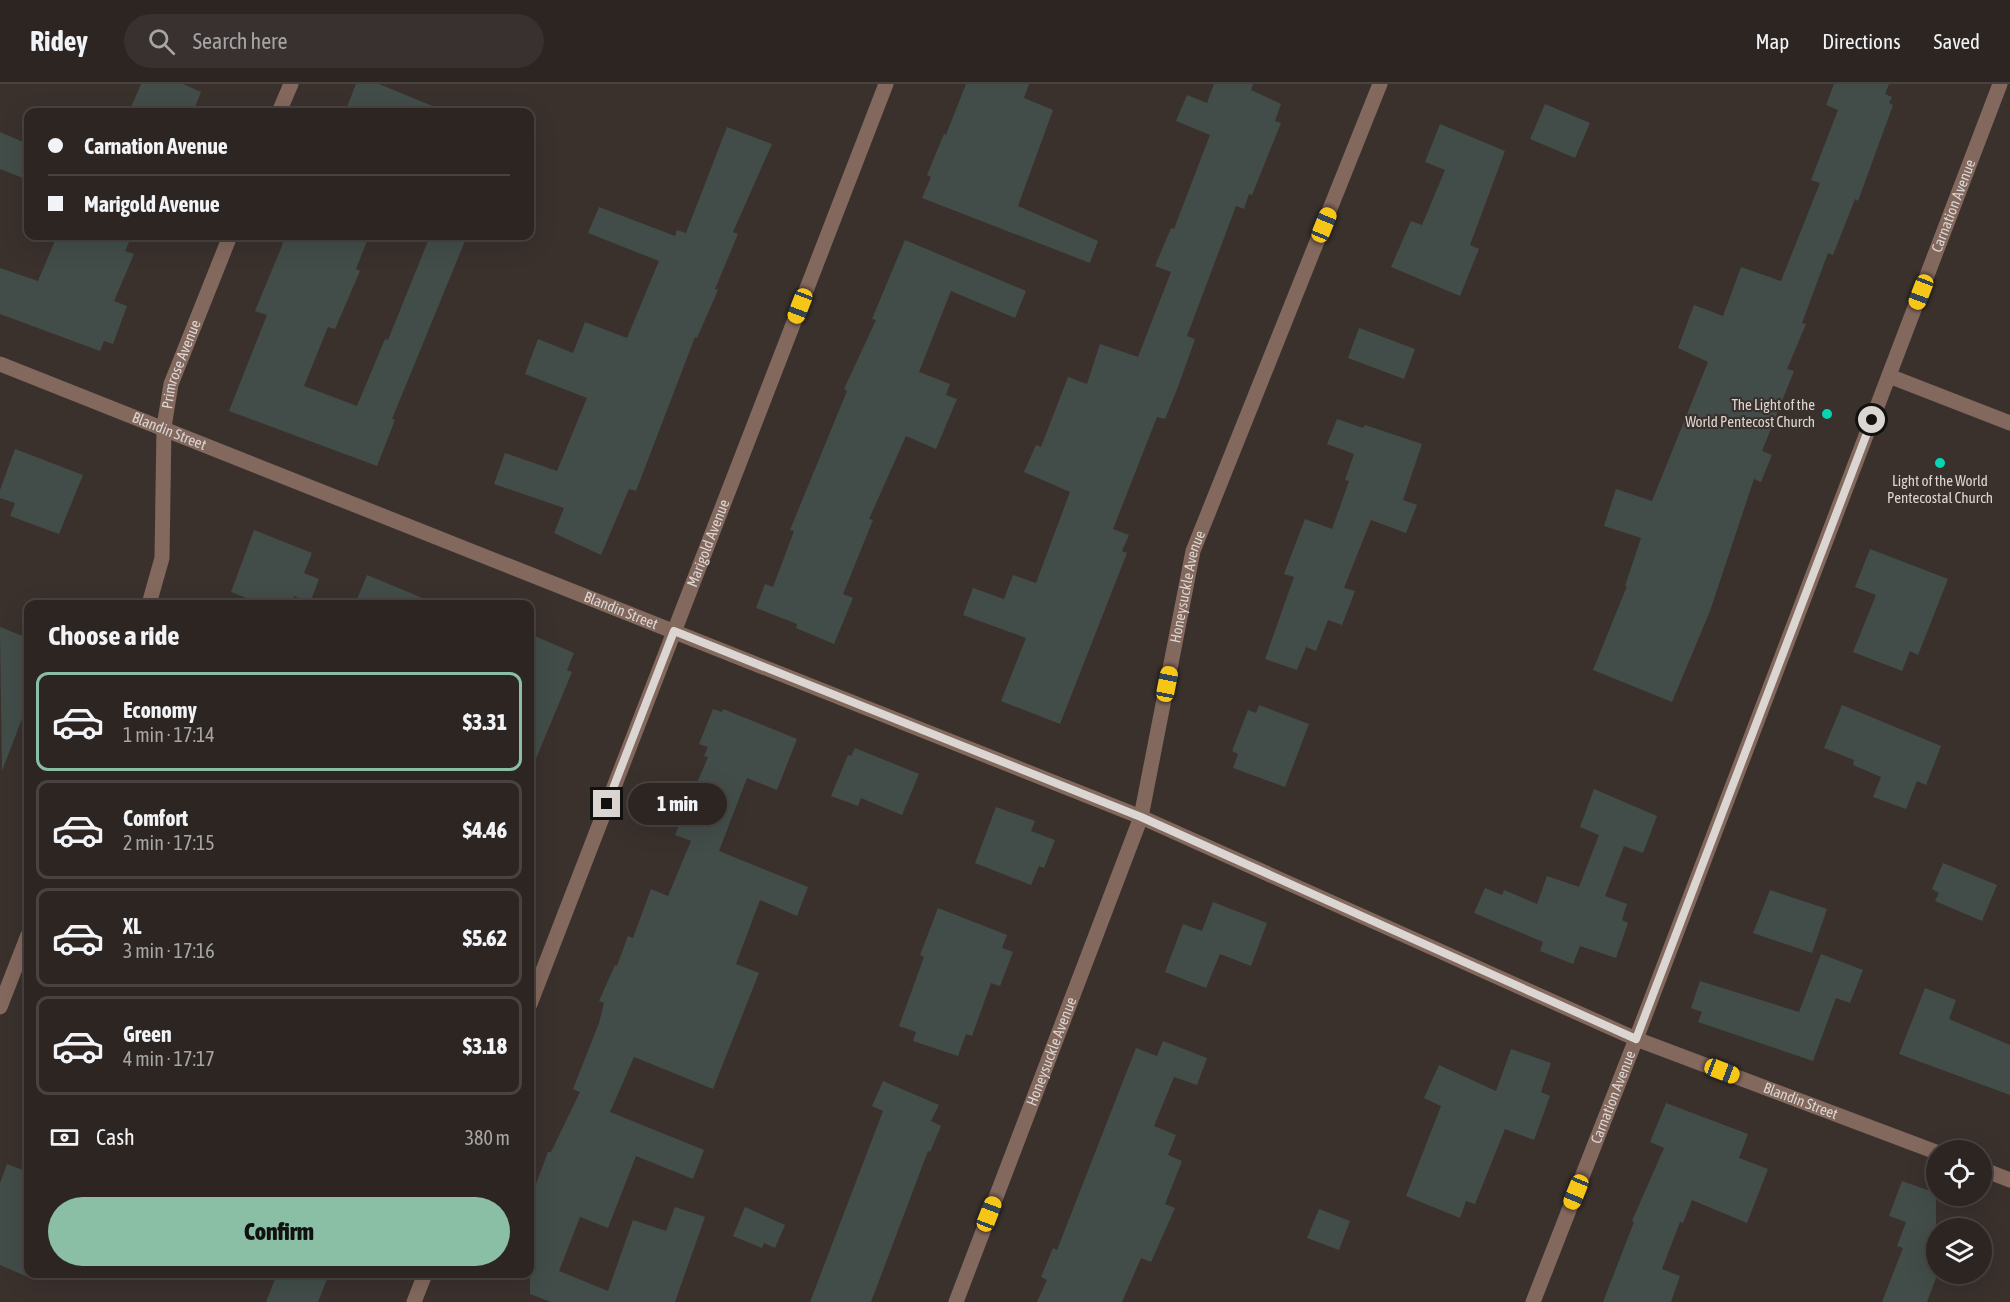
<!DOCTYPE html>
<html lang="en">
<head>
<meta charset="utf-8">
<style>
  :root { --surface:#2c2522; --page:#38312f; --text:#f1f3f6; --muted:#a6a5a5; --line:#484240; --accent:#8abfa5 }
  body { margin:0; font-family:"Asap Condensed",sans-serif; background:var(--page); color:var(--text); height:100vh; display:flex; flex-direction:column; font-size:22px; white-space:nowrap }
  * { box-sizing:border-box; margin:0 }
  p { font-size:20px; color:var(--muted) }
  .icon { flex:none; width:33px; height:33px; fill:none; stroke:currentColor; stroke-width:2; stroke-linecap:round; stroke-linejoin:round }
  .map { position:relative; flex:1; overflow:hidden }
  .drawer { position:absolute; left:24px; top:516px; width:510px; height:678px; display:flex; flex-direction:column; background:var(--surface); border-radius:12px; box-shadow:0 6px 24px #0002,0 0 0 2px var(--line) }
  .drawer>* { flex:none }
  .banner { position:absolute; left:24px; top:24px; width:510px; height:132px; border-radius:12px; box-shadow:0 6px 24px #0002,0 0 0 2px var(--line); display:grid; align-content:center; height:132px; padding:0 24px; background:var(--surface) }
  .controls { position:absolute; left:1926px; top:1056px; display:grid; gap:12px }
  .controls a { display:grid; place-items:center; width:66px; height:66px; border-radius:50%; background:var(--surface); box-shadow:0 6px 24px #0002,0 0 0 2px var(--line); font-size:30px }
  .end { position:absolute; width:27px; height:27px; margin:-14px; border:8px solid #dcd6d3; background:#111; box-shadow:0 0 0 3px #111 }
  .from { border-radius:50% }
  .bubble { position:absolute; height:42px; border-radius:21px; background:var(--surface); box-shadow:0 6px 24px #0002,0 0 0 2px var(--line); font-size:20px; font-weight:800; line-height:42px; text-align:center }
  .car { position:absolute; width:18px; height:36px; margin:-18px -9px; border-radius:8px; box-shadow:0 0 4px 2px #0007; background:linear-gradient(#f5c518 24%,#345 0 40%,#f5c518 0 76%,#345 0 86%,#f5c518 0) }
  .banner b { display:flex; align-items:center; gap:21px; height:57px; font-size:22px }
  .banner b+b { border-top:2px solid var(--line) }
  .banner i { width:15px; height:15px; background:var(--text) }
  ul { padding:0; list-style:none }
  li { display:flex; align-items:center; gap:18px; height:99px; margin:0 12px 9px; padding:0 12px; border:3px solid var(--line); border-radius:12px }
  li div { flex:1 }
  li b { display:block; font-size:22px }
  li em { font-style:normal; font-weight:800 }
  li.current { border-color:var(--accent) }
  li>.icon { width:54px; height:54px; stroke-width:1.5 }
  h2 { padding:0 24px; font-size:27px; line-height:72px }
  .pay { display:flex; align-items:center; gap:15px; height:66px; padding:0 24px; font-size:22px }
  .pay p { margin-inline-start:auto }
  .action { display:flex; gap:12px; margin-top:auto; padding:12px 24px }
  .action a { flex:1; height:69px; border-radius:36px; background:var(--accent); color:#111; font-size:24px; font-weight:800; line-height:69px; text-align:center }
  header { display:flex; align-items:center; gap:36px; box-sizing:border-box; height:84px; padding:0 30px; background:var(--surface); border-bottom:2px solid var(--line) }
  header strong { font-size:28px }
  nav { display:flex; gap:33px; margin-inline-start:auto; font-size:21px }
  .search { width:420px; height:54px; background:var(--page); display:flex; align-items:center; gap:15px; box-sizing:border-box; padding:0 21px; border-radius:33px; color:var(--muted); font-size:22px }
  .map>svg:first-child { display:block }
  .building { fill:#424d4a }
  .lines { fill:none; stroke-linecap:round; stroke-linejoin:round }
  .minor { stroke:#83685d; stroke-width:15 }
  .route { stroke:#dcd6d3; stroke-width:8 }
  .poi-dot { fill:#08d5b5; stroke:#3a312d; stroke-width:2 }
  .labels { text-anchor:middle; stroke-width:4.5; stroke-linejoin:round; paint-order:stroke }
  .street-label { font-size:15px; fill:#dcd6d3; stroke:#3a312d }
  .poi-label { font-size:15px; fill:#dcd6d3; stroke:#3a312d; text-anchor:end }
</style>
</head>
<body>
<header>
<strong>Ridey</strong>
<div class="search"><svg class="icon" aria-label="search" viewBox="0 0 24 24"><circle cx="10" cy="10" r="6"/><path d="M15 15l6 6"/></svg>Search here</div>
<nav><a>Map</a><a>Directions</a><a>Saved</a></nav>
</header>
<div class="map">
<svg width="2010" height="1218" viewBox="0 0 2010 1218">
  <rect width="100%" height="100%" fill="#3a312d"/>
  <path class="building" d="M141,0H183L201,8L193,28H129Z
    M356,0H379L447,28H345Z
    M966,0H1029L1024,14L1053,26L1018,122L1098,157L1090,179L922,114L931,93L927,91L944,50L946,51Z
    M1214,0H1253L1251,6L1281,20L1275,37L1281,39L1252,111L1249,110L1244,125L1236,122L1187,252L1195,255L1178,303L1165,335L1157,333L1113,445L1129,451L1122,467L1127,469L1060,640L1001,617L1026,554L963,531L973,504L1004,515L1013,491L1036,499L1070,408L1024,388L1036,361L1041,363L1068,293L1087,300L1100,260L1138,273L1171,188L1155,182L1171,144L1174,145L1210,51L1176,37L1187,11L1207,19Z
    M1834,0H1889L1885,10L1892,13L1889,19L1893,21L1858,117L1855,115L1833,171L1828,169L1802,239L1806,240L1787,285L1794,287L1762,367L1772,371L1761,398L1754,395L1710,527L1672,618L1593,586L1627,502H1625L1641,454L1604,442L1616,405L1652,417L1708,278L1678,264L1694,221L1723,232L1741,183L1781,197L1820,99L1811,96L1838,26L1826,21Z
    M1545,20L1590,39L1575,74L1530,55Z
    M1440,40L1505,67L1470,161L1479,165L1460,212L1391,183L1411,137L1422,141L1445,86L1425,78Z
    M727,43L772,60L733,148L738,150L715,205L718,206L697,254L695,253L636,407L629,405L601,471L554,449L564,424L494,400L505,369L557,387L587,314L525,290L538,255L573,269L585,238L627,254L659,177L588,149L599,123L675,152L677,146L686,149Z
    M0,48L28,60V96L0,85Z
    M57,152H132L125,167L134,170L114,217L127,222L113,260L104,257L100,267L0,230V184L38,197Z
    M286,152H353L367,157L356,185L360,187L335,245L328,243L304,302L357,322L385,255L388,256L430,152H467L392,335L395,336L377,382L229,327L267,231L255,227Z
    M905,156L1026,207L1015,234L951,207L919,288L950,300L946,311L957,315L936,365L906,352L869,435L873,436L843,510L853,514L834,560L796,544L797,540L756,524L765,500L773,503L794,447L790,446L847,307L844,305L876,236L872,235Z
    M1359,244L1415,265L1404,295L1348,274Z
    M1337,335L1363,344L1365,341L1422,360L1403,416L1417,421L1406,449L1371,436L1344,504L1355,507L1342,541L1328,536L1316,567L1306,563L1297,586L1265,575L1294,493L1284,490L1305,435L1332,445L1349,397L1345,396L1354,370L1327,360Z
    M15,365L83,391L59,450L10,432L15,419L0,414V406Z
    M254,446L312,469L304,489L319,495L310,519L294,512L291,520H262L231,508Z
    M1870,465L1948,495L1918,571L1910,567L1902,587L1853,568L1876,511L1855,503Z
    M367,491L437,520H355Z
    M0,543L28,554V619L2,687Z
    M530,550L574,569L567,586L572,588L530,689Z
    M1259,621L1309,640L1285,703L1233,684L1238,670L1232,667L1248,626L1256,629Z
    M1842,621L1941,662L1926,701L1917,697L1906,725L1873,713L1881,693L1853,681L1854,676L1824,664Z
    M713,625L722,628L723,625L797,655L777,706L747,694L719,767L808,803L797,832L760,816L736,880L759,889L713,1005L634,973L610,1028L704,1066L693,1095L636,1072L608,1144L580,1133L559,1187L608,1207L633,1136L666,1147L675,1123L705,1133L675,1218H551L530,1210V1116L548,1068H551L580,1008L573,1005L599,939L604,919L599,917L615,881L617,882L628,852L633,854L651,805L668,812L691,757L675,751L708,673L704,672L708,663L699,660Z
    M855,664L919,690L902,731L861,714L858,722L831,712L848,671L851,672Z
    M1594,705L1657,732L1643,769L1624,762L1605,812L1627,820L1622,836L1628,839L1616,874L1580,862L1573,880L1540,867L1543,858L1474,829L1485,804L1502,811L1504,806L1537,820L1547,792L1579,803L1599,751L1580,743Z
    M996,723L1035,737L1031,747L1055,756L1044,784L1039,782L1031,801L975,779Z
    M1943,779L1997,801L1982,837L1935,817L1939,809L1932,805Z
    M1770,806L1827,825L1812,869L1753,849Z
    M1213,818L1267,839L1251,882L1220,870L1206,904L1165,888L1183,840L1202,847Z
    M938,824L1007,851L1002,864L1013,868L1000,902L991,899L972,952L966,950L958,972L913,957L916,948L899,942L924,873L920,871Z
    M1821,870L1863,886L1850,919L1836,914L1813,977L1698,938L1702,928L1691,924L1700,897L1799,928Z
    M1925,904L1956,916L1949,935L2010,961V1011L1899,970Z
    M1163,957L1207,974L1197,1001L1174,993L1154,1042L1176,1051L1168,1071L1182,1077L1165,1120L1175,1124L1151,1178L1141,1174L1122,1218H1037L1047,1196L1041,1193L1053,1164L1057,1166L1136,964L1157,972Z
    M1511,965L1551,979L1541,1008L1550,1012L1534,1056L1505,1045L1475,1120L1466,1117L1460,1134L1406,1112L1441,1022L1424,1014L1439,981L1496,1007Z
    M883,997L939,1021L931,1037L941,1042L930,1068L928,1067L871,1218H810L883,1027L872,1022Z
    M1666,1019L1748,1050L1739,1074L1768,1085L1747,1139L1692,1116L1683,1139L1680,1138L1662,1185L1680,1192L1671,1218H1603L1634,1138L1632,1137L1664,1064L1650,1058Z
    M7,1080L28,1088V1193L0,1181V1099Z
    M1902,1097L1936,1109V1194L1927,1218H1882L1903,1164L1897,1162L1906,1138L1889,1132Z
    M745,1123L785,1141L775,1164L764,1159L762,1164L733,1152Z
    M1319,1125L1350,1137L1339,1166L1307,1154Z
    M277,1190H329L318,1218H266Z"/>
  <g class="lines">
    <g class="minor">
      <path d="M279,28L291,0"/>
      <path id="s1" d="M0,280L1141,733L1636,955L1936,1068"/>
      <path d="M1889,292L2010,339"/>
      <path id="s2" d="M149,520L162,474L164,343L171,300L230,152"/>
      <path id="s3" d="M530,920L886,0"/>
      <path d="M0,923L28,851"/>
      <path d="M1982,1085L2010,1096"/>
      <path d="M414,1218L425,1190"/>
      <path id="s4" d="M956,1218L1141,733L1193,467L1380,0"/>
      <path id="s5" d="M1533,1218L1636,955L2000,0"/>
    </g>
  </g>
  <g class="lines">
    <path class="route" d="M607,720L674,547L1141,733L1636,955L1872,336"/>
  </g>
  <g class="poi-dot">
    <circle cx="1827" cy="330" r="6"/>
    <circle cx="1940" cy="379" r="6"/>
  </g>
  <g class="labels">
    <g class="street-label">
      <text dy="5" stroke="none"><textPath href="#s5" startOffset="1174">Carnation Avenue</textPath></text>
      <text dy="5" stroke="none"><textPath href="#s2" startOffset="244">Primrose Avenue</textPath></text>
      <text dy="5" stroke="none"><textPath href="#s1" startOffset="182">Blandin Street</textPath></text>
      <text dy="5" stroke="none"><textPath href="#s3" startOffset="494">Marigold Avenue</textPath></text>
      <text dy="5" stroke="none"><textPath href="#s4" startOffset="754">Honeysuckle Avenue</textPath></text>
      <text dy="5" stroke="none"><textPath href="#s1" startOffset="668">Blandin Street</textPath></text>
      <text dy="5" stroke="none"><textPath href="#s4" startOffset="268">Honeysuckle Avenue</textPath></text>
      <text dy="5" stroke="none"><textPath href="#s5" startOffset="220">Carnation Avenue</textPath></text>
      <text dy="5" stroke="none"><textPath href="#s1" startOffset="1946">Blandin Street</textPath></text>
    </g>
    <g class="poi-label">
      <text x="1815" y="326">The Light of the<tspan x="1815" dy="17">World Pentecost Church</tspan></text>
      <text x="1940" y="402" text-anchor="middle">Light of the World<tspan x="1940" dy="17">Pentecostal Church</tspan></text>
    </g>
  </g>
</svg>
<div class="controls">
<a><svg class="icon" aria-label="locate" viewBox="0 0 24 24"><circle cx="12" cy="12" r="6"/><path d="M12 2v4M12 18v4M2 12h4M18 12h4"/></svg></a>
<a><svg class="icon" aria-label="layers" viewBox="0 0 24 24"><path d="M12 4l9 5-9 5-9-5zM3 14l9 5 9-5"/></svg></a>
</div>
<i class="end from" style="left:1872px;top:336px"></i>
<i class="end" style="left:607px;top:720px"></i>
<div class="bubble" style="left:628px;top:699px;width:99px">1 min</div>
<i class="car" style="left:1324px;top:141px;rotate:22deg"></i>
<i class="car" style="left:1921px;top:208px;rotate:201deg"></i>
<i class="car" style="left:800px;top:222px;rotate:201deg"></i>
<i class="car" style="left:1167px;top:600px;rotate:11deg"></i>
<i class="car" style="left:1722px;top:987px;rotate:111deg"></i>
<i class="car" style="left:1576px;top:1108px;rotate:202deg"></i>
<i class="car" style="left:989px;top:1130px;rotate:21deg"></i>
<div class="banner">
<b><i class="from"></i>Carnation Avenue</b>
<b><i></i>Marigold Avenue</b>
</div>
<section class="drawer">
<h2>Choose a ride</h2>
<ul>
<li class="current"><svg class="icon" aria-label="car" viewBox="0 0 24 24"><path d="M5 17H2v-5l4-1 3-4h7l3 4 3 1v5h-3M9 17h6M6 11h13"/><circle cx="7" cy="17" r="2"/><circle cx="17" cy="17" r="2"/></svg><div><b>Economy</b><p>1 min · 17:14</p></div><em>$3.31</em></li>
<li><svg class="icon" aria-label="car" viewBox="0 0 24 24"><path d="M5 17H2v-5l4-1 3-4h7l3 4 3 1v5h-3M9 17h6M6 11h13"/><circle cx="7" cy="17" r="2"/><circle cx="17" cy="17" r="2"/></svg><div><b>Comfort</b><p>2 min · 17:15</p></div><em>$4.46</em></li>
<li><svg class="icon" aria-label="car" viewBox="0 0 24 24"><path d="M5 17H2v-5l4-1 3-4h7l3 4 3 1v5h-3M9 17h6M6 11h13"/><circle cx="7" cy="17" r="2"/><circle cx="17" cy="17" r="2"/></svg><div><b>XL</b><p>3 min · 17:16</p></div><em>$5.62</em></li>
<li><svg class="icon" aria-label="car" viewBox="0 0 24 24"><path d="M5 17H2v-5l4-1 3-4h7l3 4 3 1v5h-3M9 17h6M6 11h13"/><circle cx="7" cy="17" r="2"/><circle cx="17" cy="17" r="2"/></svg><div><b>Green</b><p>4 min · 17:17</p></div><em>$3.18</em></li>
</ul>
<div class="pay"><svg class="icon" aria-label="cash" viewBox="0 0 24 24"><path d="M3 7h18v10H3z"/><circle cx="12" cy="12" r="2"/></svg>Cash<p>380 m</p></div>
<div class="action"><a>Confirm</a></div>
</section>
</div>
</body>
</html>
